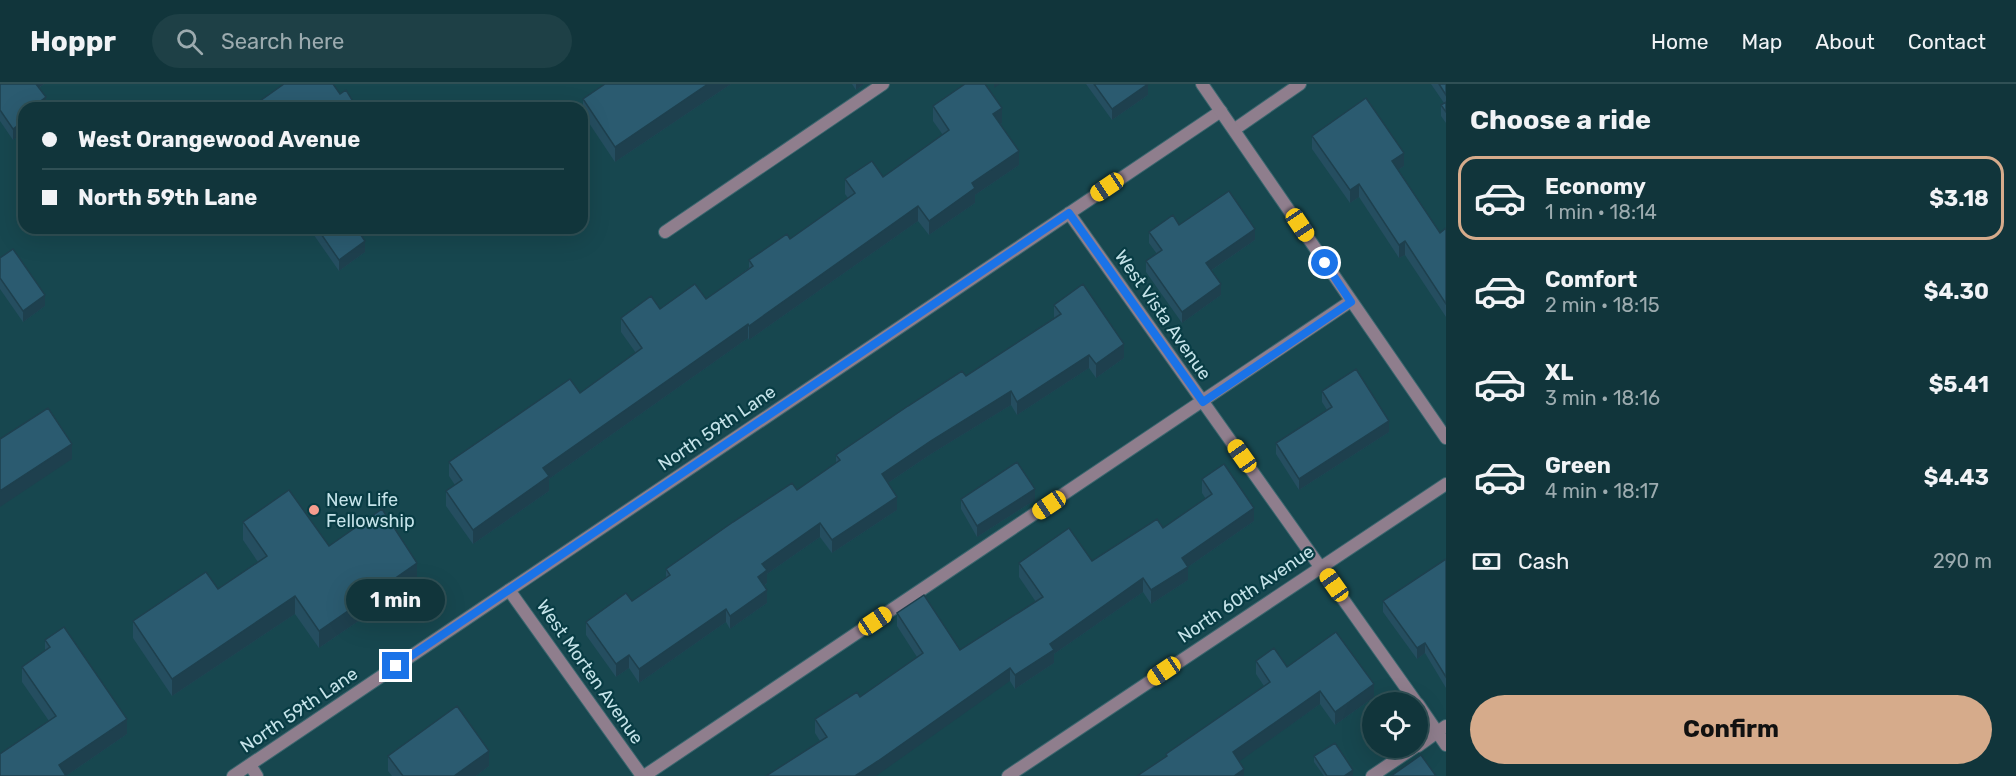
<!DOCTYPE html>
<html lang="en">
<head>
<meta charset="utf-8">
<style>
  :root { --surface:#11353b; --page:#1e4046; --text:#f1f3f6; --muted:#9cabaf; --line:#305055; --accent:#d6ab8b }
  body { margin:0; font-family:Rubik,sans-serif; background:var(--page); color:var(--text); height:100vh; display:flex; flex-direction:column; font-size:22px; white-space:nowrap }
  * { box-sizing:border-box; margin:0 }
  p { font-size:20px; color:var(--muted) }
  .icon { flex:none; width:33px; height:33px; fill:none; stroke:currentColor; stroke-width:2; stroke-linecap:round; stroke-linejoin:round }
  .map { position:relative; flex:1; overflow:hidden }
  .sheet { display:flex; flex-direction:column; background:var(--surface); width:570px }
  .sheet>* { flex:none }
  .hud { position:absolute; left:18px; top:18px; width:570px; height:132px; border-radius:18px; box-shadow:0 6px 24px #0002,0 0 0 2px var(--line); display:grid; align-content:center; height:132px; padding:0 24px; background:var(--surface) }
  .tools { position:absolute; left:1362px; top:608px; display:grid; gap:12px }
  .tools a { display:grid; place-items:center; width:66px; height:66px; border-radius:50%; background:var(--surface); box-shadow:0 6px 24px #0002,0 0 0 2px var(--line); font-size:30px }
  .end { position:absolute; width:27px; height:27px; margin:-14px; border:8px solid #1a73e8; background:#fff; box-shadow:0 0 0 3px #fff }
  .from { border-radius:50% }
  .bubble { position:absolute; height:42px; border-radius:21px; background:var(--surface); box-shadow:0 6px 24px #0002,0 0 0 2px var(--line); font-size:20px; font-weight:700; line-height:42px; text-align:center }
  .car { position:absolute; width:18px; height:36px; margin:-18px -9px; border-radius:8px; box-shadow:0 0 4px 2px #0007; background:linear-gradient(#f5c518 24%,#345 0 40%,#f5c518 0 76%,#345 0 86%,#f5c518 0) }
  .hud b { display:flex; align-items:center; gap:21px; height:57px; font-size:22px }
  .hud b+b { border-top:2px solid var(--line) }
  .hud i { width:15px; height:15px; background:var(--text) }
  ul { padding:0; list-style:none }
  li { display:flex; align-items:center; gap:18px; height:84px; margin:0 12px 9px; padding:0 12px; border:3px solid transparent; border-radius:18px }
  li div { flex:1 }
  li b { display:block; font-size:22px }
  li em { font-style:normal; font-weight:700 }
  li.on { border-color:var(--accent) }
  li>.icon { width:54px; height:54px; stroke-width:1.5 }
  h2 { padding:0 24px; font-size:27px; line-height:72px }
  .pay { display:flex; align-items:center; gap:15px; height:66px; padding:0 24px; font-size:22px }
  .pay p { margin-inline-start:auto }
  .primary-button { display:flex; gap:12px; margin-top:auto; padding:12px 24px }
  .primary-button a { flex:1; height:69px; border-radius:36px; background:var(--accent); color:#111; font-size:24px; font-weight:700; line-height:69px; text-align:center }
  header { display:flex; align-items:center; gap:36px; box-sizing:border-box; height:84px; padding:0 30px; background:var(--surface); border-bottom:2px solid var(--line) }
  header strong { font-size:28px }
  nav { display:flex; gap:33px; margin-inline-start:auto; font-size:21px }
  .search { width:420px; height:54px; background:var(--page); display:flex; align-items:center; gap:15px; box-sizing:border-box; padding:0 21px; border-radius:33px; color:var(--muted); font-size:22px }
  main { display:flex; flex:1; min-height:0 }
  .map>svg:first-child { display:block }
  .lines { fill:none; stroke-linecap:round; stroke-linejoin:round }
  .service-casing { stroke:#3a666e; stroke-width:14 }
  .minor-casing { stroke:#3a666e; stroke-width:14 }
  .tertiary-casing { stroke:#3a666e; stroke-width:14 }
  .service { stroke:#8f7e8d; stroke-width:12 }
  .minor { stroke:#8f7e8d; stroke-width:12 }
  .tertiary { stroke:#8f7e8d; stroke-width:12 }
  .wall { fill:#254e60 }
  .shaded-wall { fill:#1e404e }
  .building { fill:#2b5b70; stroke:#1e404e; stroke-width:1.5 }
  .route { stroke:#1a73e8; stroke-width:8 }
  .poi-dot { fill:#f59d8e; stroke:#083c44; stroke-width:2 }
  .labels { text-anchor:middle; stroke-width:4.5; stroke-linejoin:round; paint-order:stroke }
  .street-label { font-size:18px; fill:#c5e3e9; stroke:#083c44 }
  .poi-label { font-size:18px; fill:#c5e3e9; stroke:#083c44; text-anchor:start }
</style>
</head>
<body>
<header>
<strong>Hoppr</strong>
<div class="search"><svg class="icon" aria-label="search" viewBox="0 0 24 24"><circle cx="10" cy="10" r="6"/><path d="M15 15l6 6"/></svg>Search here</div>
<nav><a>Home</a><a>Map</a><a>About</a><a>Contact</a></nav>
</header>
<main>
<div class="map">
<svg width="1446" height="692" viewBox="0 0 1446 692">
  <rect width="100%" height="100%" fill="#17474f"/>
  <g class="lines">
    <g class="service-casing">
      <path id="service" d="M665,148L883,0
        M1418,662L1446,642
        M250,681L257,692
        M644,692L1351,217
        M1372,692L1415,663"/>
    </g>
    <g class="minor-casing">
      <path id="minor" d="M1235,45L1300,0
        M1069,129L1416,618
        M509,506L642,692
        M1418,620L1446,661
        M233,692L1221,27
        M1008,692L1446,400"/>
    </g>
    <g class="tertiary-casing">
      <path id="tertiary" d="M1202,0L1446,354"/>
    </g>
    <use href="#service" class="service"/>
    <use href="#minor" class="minor"/>
    <use href="#tertiary" class="tertiary"/>
  </g>
  <path class="wall" d="M0,0H44L39,4L46,24H24V48L13,56L0,37Z
    M605,0H731L615,78L583,30V15Z
    M852,0H864L856,6Z
    M1086,0H1148V11L1112,36Z
    M1431,0H1446V39L1441,32V21L1444,19Z
    M933,22L1002,39L1000,40L1019,81L975,111V119L929,151L918,137L749,256L748,254L549,395V407L473,460L446,422V407L455,401L449,392V378L580,309L636,269L621,248V234L706,215L749,184V176L790,155L848,114L845,110V95L883,93L943,51L933,37Z
    M1312,52L1404,82L1398,86L1440,149L1446,144V233L1405,171L1399,174L1359,113L1350,119L1312,65Z
    M1179,141L1255,156L1212,186L1221,211L1182,239L1146,188V177L1157,170L1149,159V148Z
    M309,144H356L365,168L339,187Z
    M0,174L45,222L23,238L0,205Z
    M1054,221L1124,274L1096,294L1089,284L1017,331L1011,321L931,370L888,399L897,426L832,469L820,453L767,490V499L764,502L767,519L730,545L726,538L639,599L629,584L616,593L586,551V538L632,517L666,493V485L797,406L836,379V371L966,292L1054,234Z
    M1322,307L1389,348L1299,406L1276,370V359L1327,326L1322,318Z
    M1202,395L1254,437L1188,483V496L1151,520L1143,508L1054,570V579L1015,605L1010,597L820,657L815,649V635L860,613L917,573L897,542V529L960,566L1036,518L1019,493V479L1092,477L1163,444L1206,415L1202,409Z
    M961,415L1035,416L977,453L961,425Z
    M243,438L329,462L417,497L319,564L295,530L172,612L133,554V537L218,505L258,478L243,456Z
    M1446,475V604L1425,569L1417,575L1383,528V517Z
    M45,556L127,650L66,692L49,637L22,598V583L45,567Z
    M1256,577L1287,583L1374,613L1335,641L1320,620L1239,677L1244,692L1166,673V670L1264,602L1256,590Z
    M388,672L489,682L476,692H392L388,687Z
    M1314,672L1352,692H1324L1314,678Z"/>
  <path class="shaded-wall" d="M34,0H44L34,7Z
    M708,0H731L615,78V63Z
    M856,0H864L856,6Z
    M994,0H1000L994,4Z
    M1148,0V11L1112,36V25Z
    M46,13V24H38V19Z
    M1002,24V39L993,44V30Z
    M24,37V48L13,56V45Z
    M1019,67V81L975,111V119L929,151V137L972,99Z
    M1404,69V82L1392,90V77Z
    M1359,100V113L1350,119V106Z
    M918,122V137L749,256V242Z
    M1255,145V156L1206,190V179Z
    M365,157V168L339,187V176Z
    M1405,157V171L1399,174V161Z
    M1221,200V211L1182,239V228Z
    M45,211V222L23,238V227Z
    M748,240V254L549,395V407L473,460V446L543,384Z
    M1124,260V274L1096,294V280Z
    M1089,271V284L1017,331V318Z
    M1011,307V321L931,370L882,403V390L931,357Z
    M1389,337V348L1299,406V395Z
    M72,360V375L0,423V407Z
    M1035,405V416L977,453V442Z
    M897,413V426L832,469V456Z
    M1254,424V437L1188,483V496L1151,520V506L1182,474Z
    M820,439V453L767,490V499L758,506V493L762,480Z
    M417,479V497L319,564V547Z
    M1143,494V508L1054,570V579L1015,605V591L1050,560Z
    M767,506V519L730,545V532Z
    M295,512V530L172,612V595Z
    M726,525V538L639,599V585Z
    M1425,559V569L1417,575V564Z
    M629,571V584L616,593V580Z
    M1010,584V597L876,692H855Z
    M1374,600V613L1335,641V628Z
    M1320,607V620L1233,682V668Z
    M127,635V650L66,692L59,681Z
    M489,667V682L476,692H454Z
    M1244,685V692H1234Z
    M1353,686V692H1344Z"/>
  <path class="building" d="M0,0H36L46,13L38,19L41,24H24V37L13,45L0,26Z
    M284,0H333L340,10L346,6L357,24H250Z
    M605,0H708L615,63L583,15Z
    M965,0H985L1002,24L993,30L1019,67L972,99L975,104L929,137L918,122L749,242L748,240L543,384L549,392L473,446L446,407L462,396L449,378L570,295L580,309L642,264L621,234L651,212L660,225L695,200L706,215L753,182L749,176L787,150L790,155L855,109L845,95L872,77L883,93L949,46L933,22Z
    M1094,0H1148L1112,25Z
    M1439,0H1446V11Z
    M1366,14L1404,69L1392,77L1440,149L1446,144V220L1405,157L1399,161L1359,100L1350,106L1312,52Z
    M1446,18V28L1441,21Z
    M1229,107L1255,145L1206,179L1221,200L1182,228L1146,177L1162,166L1149,148L1173,131L1179,141Z
    M317,144H356L365,157L339,176Z
    M13,165L45,211L23,227L0,194V174Z
    M1083,200L1124,260L1096,280L1089,271L1017,318L1011,307L931,357L882,390L897,413L832,456L820,439L762,480L767,486L758,493L767,506L730,532L726,525L639,585L629,571L616,580L586,538L626,509L632,517L670,491L666,485L733,438L792,399L797,406L840,376L836,371L908,322L962,287L966,292L1061,230L1054,221Z
    M1356,285L1389,337L1299,395L1276,359L1332,323L1322,307Z
    M48,324L72,360L0,407V355Z
    M1017,378L1035,405L977,442L961,415Z
    M1224,380L1254,424L1182,474L1188,483L1151,506L1143,494L1050,560L1054,566L1015,591L1010,584L878,677L855,692H766L827,653L815,635L857,608L860,613L923,569L897,529L924,511L960,566L1043,513L1019,479L1069,444L1092,477L1157,435L1163,444L1212,410L1202,395Z
    M289,406L329,462L382,425L417,479L319,547L295,512L172,595L133,537L206,488L218,505L267,472L243,438Z
    M1446,475V593L1425,559L1417,564L1383,517Z
    M64,543L127,635L59,681L66,692H0V670L56,632L22,583L50,563L45,556Z
    M1336,548L1374,600L1335,628L1320,607L1233,668L1244,685L1234,692H1137L1167,672L1166,670L1270,598L1256,577L1274,564L1287,583Z
    M457,622L489,667L454,692H403L388,672Z
    M1335,659L1353,686L1344,692H1327L1314,672Z
    M1421,671L1436,692H1391Z"/>
  <g class="lines">
    <path class="route" d="M396,582L1069,129L1203,318L1351,218L1325,179"/>
  </g>
  <circle class="poi-dot" cx="314" cy="426" r="6"/>
  <g class="labels">
    <g class="street-label">
      <text transform="translate(1163 231) rotate(55)" y="6">West Vista Avenue</text>
      <text transform="translate(717 344) rotate(-34)" y="6">North 59th Lane</text>
      <text transform="translate(1246 510) rotate(-34)" y="6">North 60th Avenue</text>
      <text transform="translate(590 588) rotate(55)" y="6">West Morten Avenue</text>
      <text transform="translate(299 626) rotate(-34)" y="6">North 59th Lane</text>
    </g>
    <g class="poi-label">
      <text x="326" y="422">New Life<tspan x="326" dy="21">Fellowship</tspan></text>
    </g>
  </g>
</svg>
<div class="tools">
<a><svg class="icon" aria-label="locate" viewBox="0 0 24 24"><circle cx="12" cy="12" r="6"/><path d="M12 2v4M12 18v4M2 12h4M18 12h4"/></svg></a>
</div>
<i class="end from" style="left:1325px;top:179px"></i>
<i class="end" style="left:396px;top:582px"></i>
<div class="bubble" style="left:346px;top:495px;width:99px">1 min</div>
<i class="car" style="left:1107px;top:103px;rotate:236deg"></i>
<i class="car" style="left:1300px;top:141px;rotate:146deg"></i>
<i class="car" style="left:1242px;top:372px;rotate:325deg"></i>
<i class="car" style="left:1049px;top:421px;rotate:236deg"></i>
<i class="car" style="left:1334px;top:501px;rotate:325deg"></i>
<i class="car" style="left:875px;top:537px;rotate:56deg"></i>
<i class="car" style="left:1164px;top:587px;rotate:236deg"></i>
<div class="hud">
<b><i class="from"></i>West Orangewood Avenue</b>
<b><i></i>North 59th Lane</b>
</div>
</div>
<section class="sheet">
<h2>Choose a ride</h2>
<ul>
<li class="on"><svg class="icon" aria-label="car" viewBox="0 0 24 24"><path d="M5 17H2v-5l4-1 3-4h7l3 4 3 1v5h-3M9 17h6M6 11h13"/><circle cx="7" cy="17" r="2"/><circle cx="17" cy="17" r="2"/></svg><div><b>Economy</b><p>1 min · 18:14</p></div><em>$3.18</em></li>
<li><svg class="icon" aria-label="car" viewBox="0 0 24 24"><path d="M5 17H2v-5l4-1 3-4h7l3 4 3 1v5h-3M9 17h6M6 11h13"/><circle cx="7" cy="17" r="2"/><circle cx="17" cy="17" r="2"/></svg><div><b>Comfort</b><p>2 min · 18:15</p></div><em>$4.30</em></li>
<li><svg class="icon" aria-label="car" viewBox="0 0 24 24"><path d="M5 17H2v-5l4-1 3-4h7l3 4 3 1v5h-3M9 17h6M6 11h13"/><circle cx="7" cy="17" r="2"/><circle cx="17" cy="17" r="2"/></svg><div><b>XL</b><p>3 min · 18:16</p></div><em>$5.41</em></li>
<li><svg class="icon" aria-label="car" viewBox="0 0 24 24"><path d="M5 17H2v-5l4-1 3-4h7l3 4 3 1v5h-3M9 17h6M6 11h13"/><circle cx="7" cy="17" r="2"/><circle cx="17" cy="17" r="2"/></svg><div><b>Green</b><p>4 min · 18:17</p></div><em>$4.43</em></li>
</ul>
<div class="pay"><svg class="icon" aria-label="cash" viewBox="0 0 24 24"><path d="M3 7h18v10H3z"/><circle cx="12" cy="12" r="2"/></svg>Cash<p>290 m</p></div>
<div class="primary-button"><a>Confirm</a></div>
</section>
</main>
</body>
</html>
